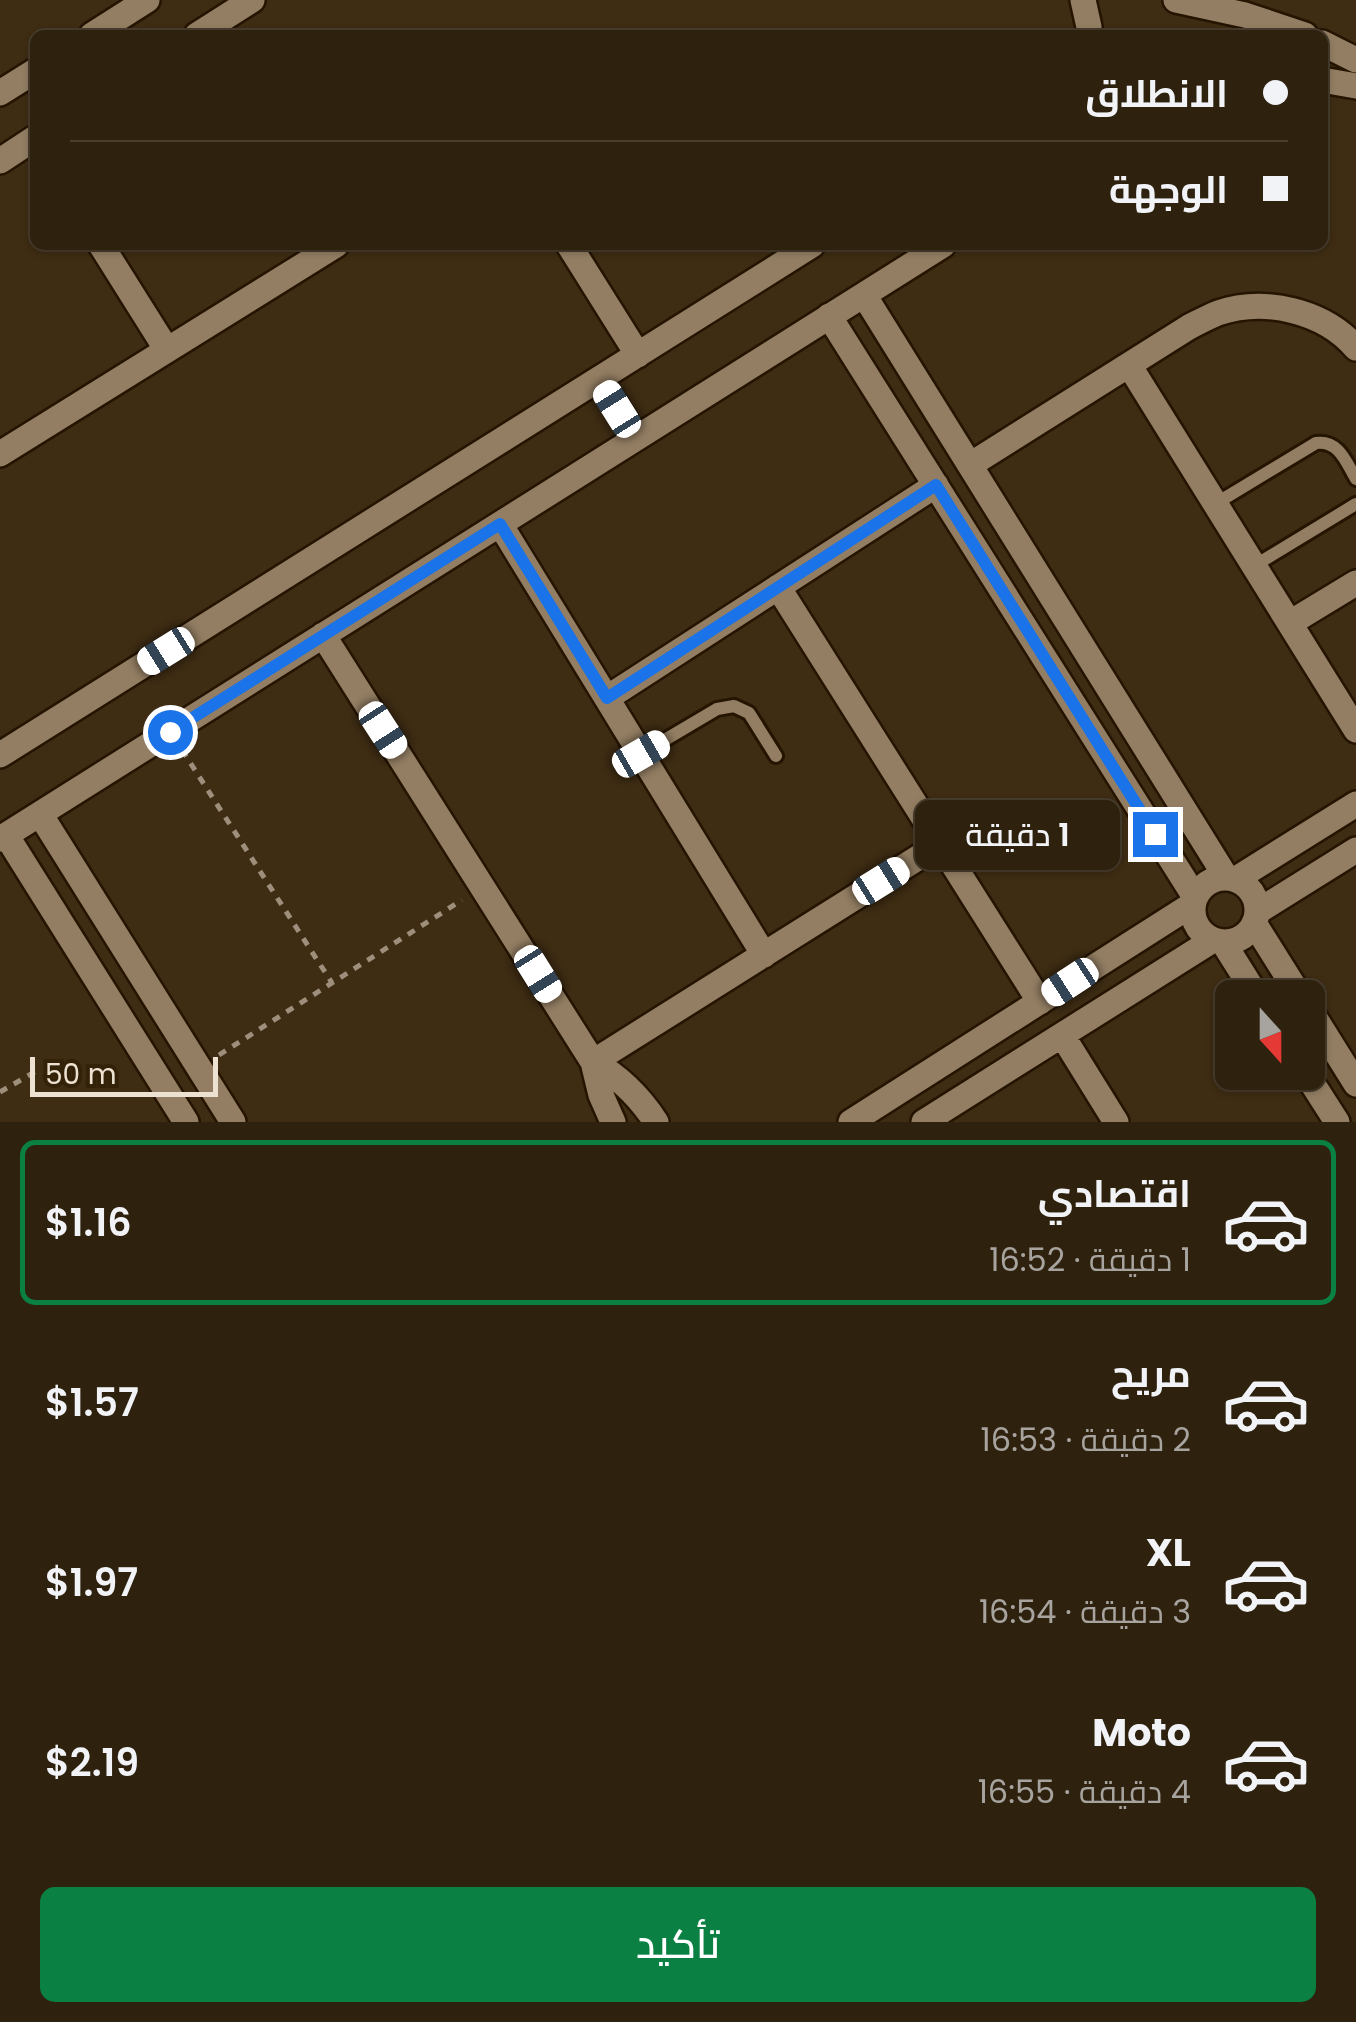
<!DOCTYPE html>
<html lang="ar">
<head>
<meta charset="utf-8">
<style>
  :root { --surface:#2e210e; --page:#3a2e1c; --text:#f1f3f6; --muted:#a7a39e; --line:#493e2e; --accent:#0b8043 }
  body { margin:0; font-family:Poppins,Cairo,sans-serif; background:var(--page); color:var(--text); direction:rtl; height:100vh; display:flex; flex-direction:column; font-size:38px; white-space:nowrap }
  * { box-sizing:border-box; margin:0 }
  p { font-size:32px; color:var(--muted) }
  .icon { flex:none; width:55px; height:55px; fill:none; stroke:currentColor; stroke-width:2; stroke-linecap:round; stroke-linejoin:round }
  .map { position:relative; height:1122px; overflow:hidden; direction:ltr }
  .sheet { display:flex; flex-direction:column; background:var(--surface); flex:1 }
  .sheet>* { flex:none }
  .top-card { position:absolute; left:30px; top:30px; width:1298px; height:220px; border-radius:15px; box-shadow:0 2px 8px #0004,0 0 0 2px var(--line); direction:rtl; display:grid; align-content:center; height:220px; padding:0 40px; background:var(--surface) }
  .needle { width:65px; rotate:159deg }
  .controls { position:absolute; left:1215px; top:980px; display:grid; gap:20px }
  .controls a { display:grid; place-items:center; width:110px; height:110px; border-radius:15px; background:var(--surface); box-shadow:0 2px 8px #0004,0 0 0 2px var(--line); font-size:50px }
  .scale { position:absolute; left:30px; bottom:25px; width:188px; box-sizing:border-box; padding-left:10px; border:5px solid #ede1d2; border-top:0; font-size:28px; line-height:35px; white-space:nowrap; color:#ede1d2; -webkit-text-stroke:8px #332208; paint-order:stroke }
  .end { position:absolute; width:45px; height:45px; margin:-22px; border:12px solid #1a73e8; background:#fff; box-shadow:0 0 0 5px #fff }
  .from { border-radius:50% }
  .bubble { position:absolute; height:70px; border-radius:15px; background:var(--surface); box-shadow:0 2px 8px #0004,0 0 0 2px var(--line); font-size:32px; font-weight:600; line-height:70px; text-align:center; direction:rtl }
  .car { position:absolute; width:30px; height:60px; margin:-30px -15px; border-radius:12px; box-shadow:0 0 8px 2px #0007; background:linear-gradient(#fff 24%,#345 0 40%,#fff 0 76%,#345 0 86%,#fff 0) }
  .top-card b { display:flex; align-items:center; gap:35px; height:95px; font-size:38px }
  .top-card b+b { border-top:2px solid var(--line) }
  .top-card i { width:25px; height:25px; background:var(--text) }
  ul { padding:18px 0 0; list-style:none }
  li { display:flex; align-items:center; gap:30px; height:165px; margin:0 20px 15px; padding:0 20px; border:5px solid transparent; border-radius:15px }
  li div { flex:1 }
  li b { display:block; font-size:38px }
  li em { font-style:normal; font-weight:600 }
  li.on { border-color:var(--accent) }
  li>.icon { width:90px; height:90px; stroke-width:1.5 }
  .cta { display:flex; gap:20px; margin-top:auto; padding:20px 40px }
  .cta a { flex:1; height:115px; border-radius:15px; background:var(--accent); color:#fff; font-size:40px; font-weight:600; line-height:115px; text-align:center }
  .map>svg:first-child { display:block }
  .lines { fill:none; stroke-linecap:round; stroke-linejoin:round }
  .service-casing { stroke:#241400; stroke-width:18 }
  .minor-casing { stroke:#241400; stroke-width:30 }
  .path { stroke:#9e8f7c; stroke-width:5; stroke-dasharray:8 8; stroke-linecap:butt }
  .service { stroke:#937e63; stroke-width:12 }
  .minor { stroke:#937e63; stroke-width:25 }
  .route { stroke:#1a73e8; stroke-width:12 }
</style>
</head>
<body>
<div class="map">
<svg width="1356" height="1122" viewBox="0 0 1356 1122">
  <rect width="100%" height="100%" fill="#3e2c13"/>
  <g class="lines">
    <g class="service-casing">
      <path id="service" d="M1215,504L1316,443C1339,440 1346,462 1356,479
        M1254,566L1356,504
        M641,754L717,709L734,706L749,713L776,756"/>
    </g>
    <g class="minor-casing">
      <path id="minor" d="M1083,0L1089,27L1088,35
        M1176,0L1245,15L1305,35
        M92,35L147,0
        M197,35L252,0
        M1322,43L1356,60
        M1322,80L1356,86
        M0,93L35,71
        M0,161L35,138
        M101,245L167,350
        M569,245L638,355
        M864,295L1226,877
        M829,316L1195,897
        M1129,365L1356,730
        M599,379L636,438
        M0,454L336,245
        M970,465L1189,327C1199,322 1208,317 1218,313C1265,297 1324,311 1356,348
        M500,524L764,955
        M778,587L1040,1002
        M1290,623L1356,583
        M323,635L593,1062L601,1095L613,1122
        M607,698L936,485
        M0,755L812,245
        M40,814L233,1122
        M6,835L186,1122
        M0,839L943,245
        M1193 910a32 32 0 1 1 64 0a32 32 0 1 1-64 0Z
        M1236,879L1356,804
        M1257,912L1356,850
        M1254,923L1301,998
        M1223,942L1258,998
        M1308,1007L1356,1084
        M1062,1035L1116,1122
        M593,1062L940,844
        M593,1062C620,1077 639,1096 656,1122
        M1305,1072L1337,1122
        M851,1122L1193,904
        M924,1122L1213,940"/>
    </g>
    <path class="path" d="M182,750L332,983
      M219,1055L462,900
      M0,1092L38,1070"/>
    <use href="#service" class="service"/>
    <use href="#minor" class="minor"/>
  </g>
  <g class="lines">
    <path class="route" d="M170,732L500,524L607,698L936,485L1155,834"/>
  </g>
</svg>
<div class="controls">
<a><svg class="needle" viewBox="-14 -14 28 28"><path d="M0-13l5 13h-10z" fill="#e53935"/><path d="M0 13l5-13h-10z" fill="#a7a39e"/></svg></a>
</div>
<div class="scale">50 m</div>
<i class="end from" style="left:170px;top:732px"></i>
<i class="end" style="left:1155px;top:834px"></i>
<div class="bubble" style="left:915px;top:800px;width:205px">1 دقيقة</div>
<i class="car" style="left:617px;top:409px;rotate:328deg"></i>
<i class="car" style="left:166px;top:651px;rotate:238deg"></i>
<i class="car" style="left:383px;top:730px;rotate:147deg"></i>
<i class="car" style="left:641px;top:754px;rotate:60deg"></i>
<i class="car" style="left:881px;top:881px;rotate:58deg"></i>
<i class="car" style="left:538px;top:974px;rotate:148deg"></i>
<i class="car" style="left:1070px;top:982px;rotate:237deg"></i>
<div class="top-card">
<b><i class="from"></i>الانطلاق</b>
<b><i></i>الوجهة</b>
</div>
</div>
<section class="sheet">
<ul>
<li class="on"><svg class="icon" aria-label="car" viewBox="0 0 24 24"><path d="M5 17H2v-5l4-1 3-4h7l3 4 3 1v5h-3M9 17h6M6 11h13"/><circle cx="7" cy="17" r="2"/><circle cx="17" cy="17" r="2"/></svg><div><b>اقتصادي</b><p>1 دقيقة · 16:52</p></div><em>$1.16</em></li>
<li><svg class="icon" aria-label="car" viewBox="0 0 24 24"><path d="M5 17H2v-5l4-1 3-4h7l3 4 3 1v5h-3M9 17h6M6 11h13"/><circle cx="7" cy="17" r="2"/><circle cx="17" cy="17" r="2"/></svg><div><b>مريح</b><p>2 دقيقة · 16:53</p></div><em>$1.57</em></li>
<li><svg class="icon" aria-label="car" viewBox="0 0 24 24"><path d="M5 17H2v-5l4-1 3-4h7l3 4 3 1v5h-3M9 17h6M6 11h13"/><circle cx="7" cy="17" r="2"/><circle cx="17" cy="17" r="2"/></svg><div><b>XL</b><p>3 دقيقة · 16:54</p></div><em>$1.97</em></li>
<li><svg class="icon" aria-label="car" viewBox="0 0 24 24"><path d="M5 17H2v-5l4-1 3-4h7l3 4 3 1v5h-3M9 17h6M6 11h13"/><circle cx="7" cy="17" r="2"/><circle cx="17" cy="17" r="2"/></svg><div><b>Moto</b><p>4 دقيقة · 16:55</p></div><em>$2.19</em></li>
</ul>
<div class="cta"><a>تأكيد</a></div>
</section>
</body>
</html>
